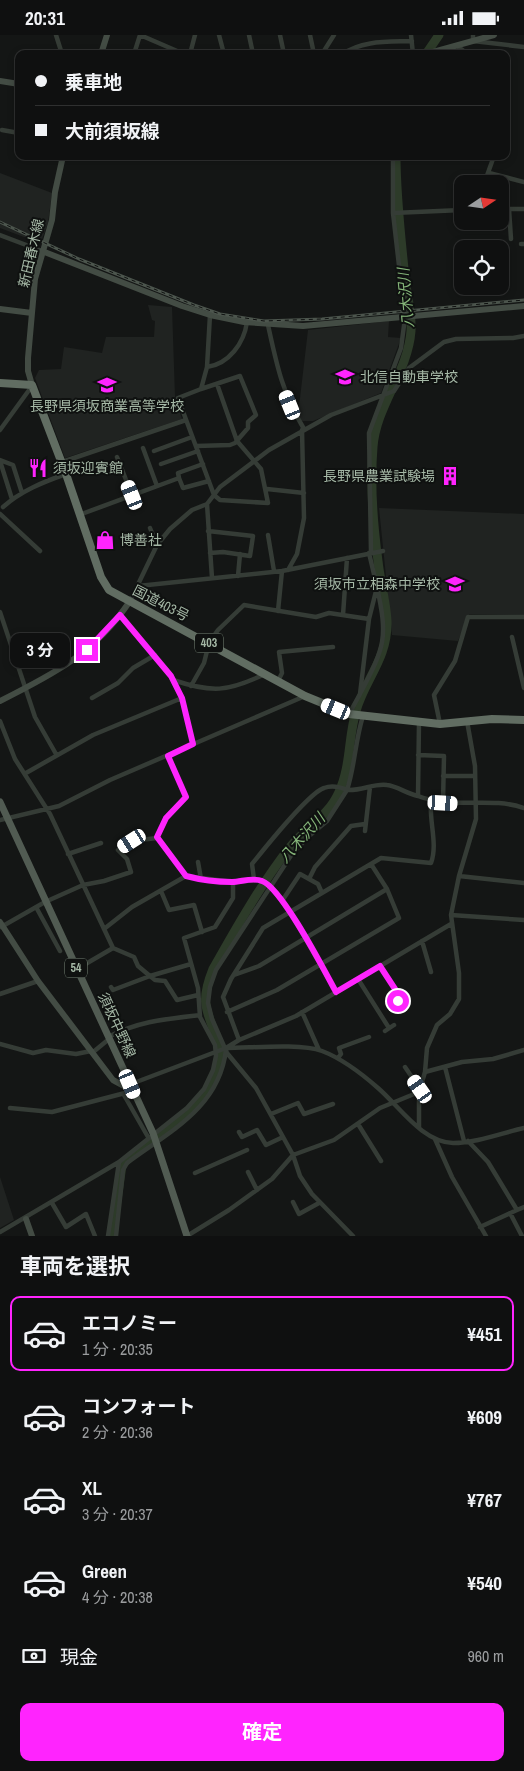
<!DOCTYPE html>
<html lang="ja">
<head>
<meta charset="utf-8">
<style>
  :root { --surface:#0f1010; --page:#1d1e1e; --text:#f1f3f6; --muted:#9b9d9f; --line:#2f3030; --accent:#ff24fe }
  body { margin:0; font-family:"Archivo Narrow","Noto Sans JP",sans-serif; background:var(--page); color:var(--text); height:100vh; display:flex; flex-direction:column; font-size:19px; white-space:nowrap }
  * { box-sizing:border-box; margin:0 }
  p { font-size:16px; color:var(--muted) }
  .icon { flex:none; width:28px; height:28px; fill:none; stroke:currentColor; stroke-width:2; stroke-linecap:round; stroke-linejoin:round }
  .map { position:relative; height:1201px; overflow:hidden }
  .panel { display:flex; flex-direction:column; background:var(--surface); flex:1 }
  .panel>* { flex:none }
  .hud { position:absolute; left:15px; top:15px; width:495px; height:110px; border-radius:10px; box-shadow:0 2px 8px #0003,0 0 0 1px var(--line); display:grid; align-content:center; height:110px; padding:0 20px; background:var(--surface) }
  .needle { width:32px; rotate:77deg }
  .fabs { position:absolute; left:454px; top:140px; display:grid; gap:10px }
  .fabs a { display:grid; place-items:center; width:55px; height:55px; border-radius:10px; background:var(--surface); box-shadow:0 2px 8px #0003,0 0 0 1px var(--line); font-size:25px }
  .end { position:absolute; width:22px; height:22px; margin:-11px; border:6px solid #ff24fe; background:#fff; box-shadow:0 0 0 2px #fff }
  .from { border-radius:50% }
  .bubble { position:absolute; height:35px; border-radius:10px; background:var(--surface); box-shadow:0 2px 8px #0003,0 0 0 1px var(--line); font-size:16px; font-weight:700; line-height:35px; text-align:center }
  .car { position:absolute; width:15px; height:30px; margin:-15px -8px; border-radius:6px; box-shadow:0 0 4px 1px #0007; background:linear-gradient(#fff 24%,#345 0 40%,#fff 0 76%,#345 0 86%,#fff 0) }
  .hud b { display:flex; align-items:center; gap:18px; height:48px; font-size:19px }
  .hud b+b { border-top:1px solid var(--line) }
  .hud i { width:12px; height:12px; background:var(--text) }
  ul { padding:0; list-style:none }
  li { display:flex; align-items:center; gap:15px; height:75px; margin:0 10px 8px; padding:0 10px; border:2px solid transparent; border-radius:10px }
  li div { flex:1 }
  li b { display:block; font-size:19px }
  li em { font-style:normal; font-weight:700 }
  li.active { border-color:var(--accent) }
  li>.icon { width:45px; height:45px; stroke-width:1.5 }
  h2 { padding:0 20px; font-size:22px; line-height:60px }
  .pay { display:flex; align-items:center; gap:12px; height:55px; padding:0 20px; font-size:19px }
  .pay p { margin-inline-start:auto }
  .action { display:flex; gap:10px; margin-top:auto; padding:10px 20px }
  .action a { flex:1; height:58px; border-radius:10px; background:var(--accent); color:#fff; font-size:20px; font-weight:700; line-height:58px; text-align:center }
  .status { display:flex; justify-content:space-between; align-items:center; height:35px; padding:0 25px; background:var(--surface); direction:ltr }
  .status svg { height:14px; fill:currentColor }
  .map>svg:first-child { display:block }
  .built { fill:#202321 }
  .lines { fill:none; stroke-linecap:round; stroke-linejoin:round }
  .river { stroke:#2d3b29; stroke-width:9 }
  .street { stroke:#353c36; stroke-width:4.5 }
  .secondary { stroke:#434c44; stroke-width:6 }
  .primary { stroke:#515b52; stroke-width:7 }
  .highway { stroke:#616d62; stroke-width:8 }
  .rail-casing { stroke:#4c554d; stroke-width:3 }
  .rail { stroke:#0f1110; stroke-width:1; stroke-dasharray:4; stroke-linecap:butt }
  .route { stroke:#ff24fe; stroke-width:6 }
  .labels { text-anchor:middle; stroke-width:4; stroke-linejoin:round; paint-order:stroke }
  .shield { fill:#0f1110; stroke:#788679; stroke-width:1 }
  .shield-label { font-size:12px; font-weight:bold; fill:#a5b8a6 }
  .street-label { font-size:14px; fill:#a5b8a6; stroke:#0f1110 }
  .poi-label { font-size:14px; fill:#a5b8a6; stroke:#0f1110; text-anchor:start }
  .water-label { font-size:15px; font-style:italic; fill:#85b579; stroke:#0f1110 }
</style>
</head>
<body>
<div class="status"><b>20:31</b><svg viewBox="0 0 49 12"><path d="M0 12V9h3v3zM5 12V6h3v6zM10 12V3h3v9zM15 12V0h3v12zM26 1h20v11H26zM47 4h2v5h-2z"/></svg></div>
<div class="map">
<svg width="524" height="1201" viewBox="0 0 524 1201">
  <rect width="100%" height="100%" fill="#141615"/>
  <path class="built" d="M0,138L52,158L48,188L42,204L24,202L0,193Z
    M148,270L172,272L175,362L182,384L65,423L35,343L39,335L61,334L64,312L102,318L106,302H154L155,286L152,285Z
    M389,286L388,302L401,303L381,358L313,386H302L298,380L308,295Z
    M379,473L524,479V580L469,579L458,606L392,600Z
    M0,1142L14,1185L0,1193Z"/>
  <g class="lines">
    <path class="river" d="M426,19L439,0
      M112,1201L122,1130L130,1122C162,1098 234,1056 218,1007C207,975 199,969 213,934C236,893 261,849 290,812C306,792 328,782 339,757C351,731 348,703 356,676C365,644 388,624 387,586C386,566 380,546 378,526C373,489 370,449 373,412C376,371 408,337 411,296C412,279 407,260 405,244C401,203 396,162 396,121"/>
    <path class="street" d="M56,0L62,19
      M140,0L184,19
      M219,0L224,19
      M249,0L253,19
      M280,0L284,19
      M310,0L314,19
      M411,0L413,19
      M473,0V6L524,12
      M457,11L468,19
      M134,19L140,0
      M190,19L195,0
      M322,19L334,0
      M343,19C362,5 389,7 412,6
      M2,95L19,98
      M489,138L524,147
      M484,149L494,121
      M500,174H524
      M509,174L511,204
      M393,178L462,175
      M0,200L42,216
      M521,209H524
      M210,280L207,332L201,354L178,363L214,460L220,465L268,468L261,434L237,406L217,349
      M268,290C277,331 282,357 304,394
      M207,332C229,329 244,308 247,287
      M0,395L32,351
      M196,411L230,410L235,408L248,393V387L256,380L240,341L201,354
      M143,413L157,451
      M154,416L192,402
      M117,422L132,460
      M0,425L13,430L22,458
      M0,426L12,464
      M62,427L186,385
      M161,429L198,416
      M179,443L183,453L209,446
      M267,454L304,458
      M207,469L212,543
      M3,472C21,456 43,447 66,439
      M0,479L40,516
      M79,480L179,443L178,438L203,429
      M150,493L157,510
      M208,496L253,501L250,521L223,517L210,518
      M268,500L274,536
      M371,517L369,398L401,313L405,283L393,178V121
      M369,518L377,552L369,584
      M288,535L297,519L304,483L302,395
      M238,541L240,519
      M138,551L282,536L383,516
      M130,566L157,510L170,494L192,475L207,469L220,452L269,415L331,380L394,356L409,333L444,307L456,304L513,303L524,301
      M278,576L282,536
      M0,577L35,682L56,719
      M343,580L347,523
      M120,581L171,641L182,663L193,709
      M512,602L524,653
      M173,645C212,658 227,657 265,639
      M278,646L282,638L279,617L333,612
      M191,651L204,628L209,608L218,595L244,570L316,582L329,578L369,584L360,659L349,679
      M361,657C385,611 388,603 377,552
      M92,663L118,648L133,633L155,620
      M363,681C355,706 355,731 347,755C362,756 374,748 387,750C397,751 407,759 418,761
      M0,686L15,724L50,779L113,913L134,922L138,931L150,941L191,929
      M419,687L418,761C454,775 489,761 524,773
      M440,689L434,660L455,626L468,582H524
      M418,720L444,721L443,768
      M168,721L186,762L166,783L157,803L186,841L233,847L260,845L271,852L290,877L336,957
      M26,738L93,700L182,663
      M443,741H475
      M0,785L59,771L110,745L305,661
      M365,796L370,752
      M68,819L101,808
      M198,827L201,844
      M459,841L524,848
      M254,844L252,829C264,814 309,758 324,753C332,750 340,752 347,755L327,786L309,801L292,819L216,935L210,952L208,968L212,984L227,1018L256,1053L293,1120L300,1141L312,1159L353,1201
      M309,844L315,832L351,791L365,789
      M161,856L169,875L194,870L202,897
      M282,866L300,839L318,849L322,858
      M36,872L60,916
      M451,880L524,885
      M1,892L45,867L83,850L104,846L131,837L127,824L118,815L132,806L157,803
      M104,894L132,872L186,841
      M422,906L431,937
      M380,931L395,954L398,966
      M77,934L113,913
      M234,940L259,931L387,854
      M358,944L389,993
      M111,952L113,955L150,941L155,945L165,946L177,965L198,960
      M0,959L38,946
      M227,977L277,955L399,883L387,854L371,829
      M302,977L319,1015
      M385,996L394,990
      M108,1002C139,986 166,984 200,980
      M239,1005L223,962L231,944L263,893L381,823L431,828C438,809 429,787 431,766
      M0,1009L33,1018L46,1015L76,1019L91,1016
      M227,1013C251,1013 300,1008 322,1016C343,1024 361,1038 378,1053C400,1072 422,1107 453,1108C476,1108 502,1098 524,1093
      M92,1018L109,1004
      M338,1023L341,1019L339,1013L369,1002
      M405,1032L420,1054
      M445,1032L464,1106
      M425,1037L462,1027L493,1024L524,1015
      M10,1073L52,1077L125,1058
      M271,1079L298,1068L304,1079L333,1069
      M358,1089L381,1126
      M419,1092V1057L425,1037L427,1013L437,990L450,979L459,964V938L451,880L459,841L476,784L475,731L467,686
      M239,1097L242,1102L257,1095L266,1110L283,1102
      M148,1102L124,1060L131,1049L226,1013L239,1005L296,981L451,889
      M435,1104L452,1142L486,1201
      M468,1106L488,1127L517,1175L480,1192
      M248,1137L257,1155
      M195,1138L247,1115
      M293,1167L299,1179L319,1168
      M52,1168L66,1192L86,1179L95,1201
      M517,1175L524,1172
      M510,1178L522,1201
      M0,1197L119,1127L187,1073L204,1054L213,1035L216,1021L215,1010L200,982L198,953L184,903L215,892L233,863V847
      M108,1201L119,1127
      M116,1201L123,1135L127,1128C170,1096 219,1073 226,1015
      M187,1201L229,1175L272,1144L293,1120L334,1105L380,1073L419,1057"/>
    <path class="secondary" d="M101,19L107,0
      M426,19L494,0
      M0,46L19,49
      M42,216L182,271L210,280L244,287L303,291L524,271
      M0,274L32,278
      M32,350L28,336V323L35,244L52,185L55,157L63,121
      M0,666C54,639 95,618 130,566
      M0,887L38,946L113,1045L124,1051L131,1049
      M26,1184L32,1201"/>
    <path class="primary" d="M0,767L153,1098L187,1201"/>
    <path class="highway" d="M0,348L32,350L66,439L101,542L109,555L305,661L349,679L440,689L492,684L524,685"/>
    <g class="rail-casing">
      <path id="rail" d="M0,187L79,224L194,270L220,279L264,286L322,284L524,265"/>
    </g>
    <use href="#rail" class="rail"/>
  </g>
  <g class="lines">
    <path class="route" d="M87,615L120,580L171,641L182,663L193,709L168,721L186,762L166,783L157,802L186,841C201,845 216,847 232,847C241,847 253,842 262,846C282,853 324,935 336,957L380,931L395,954L398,966"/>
  </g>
  <defs>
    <g id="school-bare" transform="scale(1.5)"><path d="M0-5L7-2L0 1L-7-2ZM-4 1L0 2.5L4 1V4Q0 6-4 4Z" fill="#ff24fe" stroke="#0f1110" stroke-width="2.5" paint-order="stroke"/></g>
    <g id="restaurant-bare" transform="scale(1.5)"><path d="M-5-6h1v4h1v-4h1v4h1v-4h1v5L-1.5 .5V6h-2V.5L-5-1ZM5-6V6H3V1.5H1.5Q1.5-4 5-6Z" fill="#ff24fe" stroke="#0f1110" stroke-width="2.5" paint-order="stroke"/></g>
    <g id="building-bare" transform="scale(1.5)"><path d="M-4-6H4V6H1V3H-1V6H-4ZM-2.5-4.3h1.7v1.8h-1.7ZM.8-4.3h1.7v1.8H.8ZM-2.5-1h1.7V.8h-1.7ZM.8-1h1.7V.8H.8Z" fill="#ff24fe" stroke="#0f1110" stroke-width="2.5" paint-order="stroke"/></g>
    <g id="shop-bare" transform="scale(1.5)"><path d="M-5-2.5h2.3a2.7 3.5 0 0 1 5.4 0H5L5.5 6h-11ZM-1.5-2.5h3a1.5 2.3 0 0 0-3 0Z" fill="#ff24fe" stroke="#0f1110" stroke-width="2.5" paint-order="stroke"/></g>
  </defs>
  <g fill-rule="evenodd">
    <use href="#school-bare" x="345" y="342"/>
    <use href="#school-bare" x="107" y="350"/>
    <use href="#restaurant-bare" x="38" y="433"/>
    <use href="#building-bare" x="450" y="441"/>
    <use href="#shop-bare" x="105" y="505"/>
    <use href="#school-bare" x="455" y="549"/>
  </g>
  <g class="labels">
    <g class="shield">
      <rect x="195" y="598.5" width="28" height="19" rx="4"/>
      <rect x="65" y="923.5" width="22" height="19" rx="4"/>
    </g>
    <g class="shield-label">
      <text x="209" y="612">403</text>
      <text x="76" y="937">54</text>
    </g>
    <g class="street-label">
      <text transform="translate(31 218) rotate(-77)" y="5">新田春木線</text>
      <text transform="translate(161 568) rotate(27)" y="5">国道403号</text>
      <text transform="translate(117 990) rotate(65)" y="5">須坂中野線</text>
    </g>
    <g class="poi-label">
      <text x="360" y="347">北信自動車学校</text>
      <text x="107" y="376" text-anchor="middle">長野県須坂商業高等学校</text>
      <text x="53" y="438">須坂迎賓館</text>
      <text x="435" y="446" text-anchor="end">長野県農業試験場</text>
      <text x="120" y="510">博善社</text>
      <text x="440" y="554" text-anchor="end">須坂市立相森中学校</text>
    </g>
    <g class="water-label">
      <text transform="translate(406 263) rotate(-95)" y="5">八木沢川</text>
      <text transform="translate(302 803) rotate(-48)" y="5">八木沢川</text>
    </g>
  </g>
</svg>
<div class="fabs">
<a><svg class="needle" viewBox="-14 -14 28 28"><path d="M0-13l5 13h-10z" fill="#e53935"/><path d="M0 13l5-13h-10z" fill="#9b9d9f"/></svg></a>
<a><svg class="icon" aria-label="locate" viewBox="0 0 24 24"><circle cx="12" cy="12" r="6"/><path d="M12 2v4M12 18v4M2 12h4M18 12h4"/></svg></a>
</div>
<i class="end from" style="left:398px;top:966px"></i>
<i class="end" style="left:87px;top:615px"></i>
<div class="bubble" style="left:10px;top:598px;width:60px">3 分</div>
<i class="car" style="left:290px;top:370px;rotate:338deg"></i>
<i class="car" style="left:132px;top:460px;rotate:338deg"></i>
<i class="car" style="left:336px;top:674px;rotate:292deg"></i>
<i class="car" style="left:443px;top:768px;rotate:93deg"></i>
<i class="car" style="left:132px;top:806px;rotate:238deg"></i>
<i class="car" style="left:130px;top:1049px;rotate:157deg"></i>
<i class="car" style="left:420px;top:1054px;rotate:325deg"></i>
<div class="hud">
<b><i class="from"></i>乗車地</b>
<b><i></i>大前須坂線</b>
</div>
</div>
<section class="panel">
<h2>車両を選択</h2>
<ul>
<li class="active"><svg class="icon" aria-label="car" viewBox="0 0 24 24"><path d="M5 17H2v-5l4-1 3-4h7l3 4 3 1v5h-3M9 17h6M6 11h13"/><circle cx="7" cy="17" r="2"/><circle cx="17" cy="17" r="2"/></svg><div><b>エコノミー</b><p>1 分 · 20:35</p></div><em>¥451</em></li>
<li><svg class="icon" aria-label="car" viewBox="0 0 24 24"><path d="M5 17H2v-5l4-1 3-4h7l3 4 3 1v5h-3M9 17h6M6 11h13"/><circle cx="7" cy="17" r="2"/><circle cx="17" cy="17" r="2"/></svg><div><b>コンフォート</b><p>2 分 · 20:36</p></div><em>¥609</em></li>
<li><svg class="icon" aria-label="car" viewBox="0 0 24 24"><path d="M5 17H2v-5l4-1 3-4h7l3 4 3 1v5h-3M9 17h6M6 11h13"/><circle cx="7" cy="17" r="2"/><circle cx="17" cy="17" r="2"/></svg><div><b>XL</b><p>3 分 · 20:37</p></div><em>¥767</em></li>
<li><svg class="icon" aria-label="car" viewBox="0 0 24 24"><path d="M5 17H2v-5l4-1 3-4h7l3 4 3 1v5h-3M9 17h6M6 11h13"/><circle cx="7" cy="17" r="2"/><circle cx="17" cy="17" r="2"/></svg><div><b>Green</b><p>4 分 · 20:38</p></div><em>¥540</em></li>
</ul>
<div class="pay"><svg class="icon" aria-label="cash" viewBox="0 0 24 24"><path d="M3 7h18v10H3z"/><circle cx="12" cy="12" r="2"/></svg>現金<p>960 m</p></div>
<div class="action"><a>確定</a></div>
</section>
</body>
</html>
